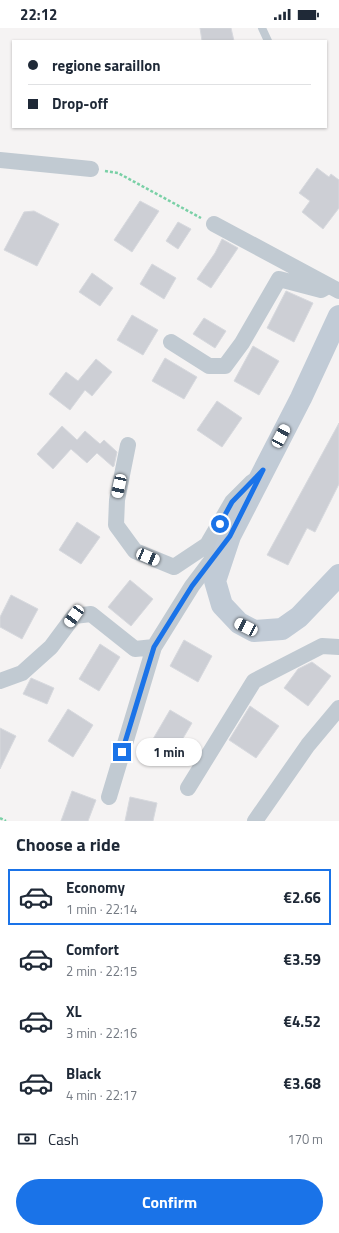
<!DOCTYPE html>
<html lang="en">
<head>
<meta charset="utf-8">
<style>
  :root { --surface:#fff; --page:#f6f6f7; --text:#1f2937; --muted:#747a83; --line:#e0e1e3; --accent:#1a73e8 }
  body { margin:0; font-family:"Titillium Web",sans-serif; background:var(--page); color:var(--text); height:100vh; display:flex; flex-direction:column; font-size:15px; white-space:nowrap }
  * { box-sizing:border-box; margin:0 }
  p { font-size:13px; color:var(--muted) }
  .icon { flex:none; width:22px; height:22px; fill:none; stroke:currentColor; stroke-width:2; stroke-linecap:round; stroke-linejoin:round }
  .map { position:relative; height:793px; overflow:hidden }
  .sheet { display:flex; flex-direction:column; background:var(--surface); flex:1 }
  .sheet>* { flex:none }
  .top-card { position:absolute; left:12px; top:12px; width:315px; height:88px; border-radius:0px; box-shadow:0 1px 3px #0004; display:grid; align-content:center; height:88px; padding:0 16px; background:var(--surface) }
  .end { position:absolute; width:18px; height:18px; margin:-9px; border:5px solid #1a73e8; background:#fff; box-shadow:0 0 0 2px #fff }
  .from { border-radius:50% }
  .bubble { position:absolute; height:28px; border-radius:14px; background:var(--surface); box-shadow:0 1px 3px #0004; font-size:13px; font-weight:700; line-height:28px; text-align:center }
  .car { position:absolute; width:12px; height:24px; margin:-12px -6px; border-radius:5px; box-shadow:0 0 3px 1px #0007; background:linear-gradient(#fff 24%,#345 0 40%,#fff 0 76%,#345 0 86%,#fff 0) }
  .top-card b { display:flex; align-items:center; gap:14px; height:38px; font-size:15px }
  .top-card b+b { border-top:1px solid var(--line) }
  .top-card i { width:10px; height:10px; background:var(--text) }
  ul { padding:0; list-style:none }
  li { display:flex; align-items:center; gap:12px; height:56px; margin:0 8px 6px; padding:0 8px; border:2px solid transparent; border-radius:0px }
  li div { flex:1 }
  li b { display:block; font-size:15px }
  li em { font-style:normal; font-weight:700 }
  li.active { border-color:var(--accent) }
  li>.icon { width:36px; height:36px; stroke-width:1.5 }
  h2 { padding:0 16px; font-size:18px; line-height:48px }
  .pay { display:flex; align-items:center; gap:10px; height:44px; padding:0 16px; font-size:15px }
  .pay p { margin-inline-start:auto }
  .cta { display:flex; gap:8px; margin-top:auto; padding:8px 16px }
  .cta a { flex:1; height:46px; border-radius:24px; background:var(--accent); color:#fff; font-size:16px; font-weight:700; line-height:46px; text-align:center }
  .status { display:flex; justify-content:space-between; align-items:center; height:28px; padding:0 20px; background:var(--surface); direction:ltr }
  .status svg { height:11px; fill:currentColor }
  .map>svg:first-child { display:block }
  .building { fill:#cdcfd5; stroke:#d7d9de }
  .lines { fill:none; stroke-linecap:round; stroke-linejoin:round }
  .path { stroke:#7ad0a6; stroke-width:2.5; stroke-dasharray:3 2; stroke-linecap:butt }
  .service { stroke:#c1cad2; stroke-width:8 }
  .minor { stroke:#c1cad2; stroke-width:16 }
  .secondary { stroke:#c1cbd6; stroke-width:22 }
  .route { stroke:#1a73e8; stroke-width:5 }
</style>
</head>
<body>
<div class="status"><b>22:12</b><svg viewBox="0 0 49 12"><path d="M0 12V9h3v3zM5 12V6h3v6zM10 12V3h3v9zM15 12V0h3v12zM26 1h20v11H26zM47 4h2v5h-2z"/></svg></div>
<div class="map">
<svg width="339" height="793" viewBox="0 0 339 793">
  <rect width="100%" height="100%" fill="#f5f3f3"/>
  <path class="building" d="M200,0H231L234,13H202Z
    M317,140L329,149L331,146L339,152V180L323,201L302,184L310,173L299,165Z
    M140,173L159,183L132,224L114,212Z
    M34,183L59,196L37,238L4,222L24,184Z
    M178,194L191,201L178,221L166,213Z
    M222,211L238,220L211,260L197,251L215,225Z
    M152,236L176,250L164,271L140,256Z
    M92,245L113,260L100,278L79,264Z
    M286,263L313,275L294,314L267,300Z
    M132,287L158,302L143,327L117,312Z
    M204,290L226,303L215,320L193,306Z
    M253,318L279,333L259,367L234,353Z
    M165,330L197,349L184,371L152,353Z
    M96,331L112,344L92,368L85,362L70,382L49,366L66,344L78,353Z
    M217,373L242,390L222,419L197,402Z
    M339,395V456L315,504L307,500L288,537L267,527Z
    M62,398L77,412L85,403L100,416L104,412L117,424L114,438L113,439L97,425L87,435L71,421L53,441L37,426Z
    M77,494L100,509L81,536L59,522Z
    M130,552L153,571L131,598L108,579Z
    M11,567L38,581L22,611L0,599V589Z
    M184,612L212,628L198,654L170,638Z
    M100,616L120,629L99,663L79,651Z
    M312,634L331,648L308,678L284,660L298,641Z
    M31,650L54,660L47,676L23,666Z
    M250,678L279,698L256,730L229,712Z
    M68,681L93,697L73,729L48,713Z
    M170,682L192,695L168,736L146,723Z
    M0,700L16,708L0,741Z
    M72,763L96,772L88,793H61Z
    M130,769L157,775L153,793H125Z"/>
  <g class="lines">
    <path class="path" d="M105,143L118,145L201,190
      M0,790L6,793"/>
    <path class="service" d="M262,0L268,13"/>
    <path class="minor" d="M0,132L91,141
      M214,196L339,263
      M171,314L209,338H225L242,315L279,251L321,262L328,258
      M128,417L117,472L116,497L135,523L174,539L207,517L232,474L252,454
      M0,653L22,645L51,619L74,588L91,586L135,621L154,619
      M188,760L254,653L322,618L339,619
      M109,769L154,619L192,558L223,517
      M255,793L308,717L339,680"/>
    <path class="secondary" d="M339,288L301,370L230,508L215,553L222,577L239,595L254,603L282,601L299,589L339,547"/>
  </g>
  <g class="lines">
    <path class="route" d="M122,724L154,619L192,558L230,508L263,442L232,474L220,496"/>
  </g>
</svg>
<i class="end from" style="left:220px;top:496px"></i>
<i class="end" style="left:122px;top:724px"></i>
<div class="bubble" style="left:136px;top:710px;width:66px">1 min</div>
<i class="car" style="left:281px;top:408px;rotate:28deg"></i>
<i class="car" style="left:119px;top:458px;rotate:192deg"></i>
<i class="car" style="left:148px;top:529px;rotate:113deg"></i>
<i class="car" style="left:74px;top:588px;rotate:216deg"></i>
<i class="car" style="left:246px;top:599px;rotate:297deg"></i>
<div class="top-card">
<b><i class="from"></i>regione saraillon</b>
<b><i></i>Drop-off</b>
</div>
</div>
<section class="sheet">
<h2>Choose a ride</h2>
<ul>
<li class="active"><svg class="icon" aria-label="car" viewBox="0 0 24 24"><path d="M5 17H2v-5l4-1 3-4h7l3 4 3 1v5h-3M9 17h6M6 11h13"/><circle cx="7" cy="17" r="2"/><circle cx="17" cy="17" r="2"/></svg><div><b>Economy</b><p>1 min · 22:14</p></div><em>€2.66</em></li>
<li><svg class="icon" aria-label="car" viewBox="0 0 24 24"><path d="M5 17H2v-5l4-1 3-4h7l3 4 3 1v5h-3M9 17h6M6 11h13"/><circle cx="7" cy="17" r="2"/><circle cx="17" cy="17" r="2"/></svg><div><b>Comfort</b><p>2 min · 22:15</p></div><em>€3.59</em></li>
<li><svg class="icon" aria-label="car" viewBox="0 0 24 24"><path d="M5 17H2v-5l4-1 3-4h7l3 4 3 1v5h-3M9 17h6M6 11h13"/><circle cx="7" cy="17" r="2"/><circle cx="17" cy="17" r="2"/></svg><div><b>XL</b><p>3 min · 22:16</p></div><em>€4.52</em></li>
<li><svg class="icon" aria-label="car" viewBox="0 0 24 24"><path d="M5 17H2v-5l4-1 3-4h7l3 4 3 1v5h-3M9 17h6M6 11h13"/><circle cx="7" cy="17" r="2"/><circle cx="17" cy="17" r="2"/></svg><div><b>Black</b><p>4 min · 22:17</p></div><em>€3.68</em></li>
</ul>
<div class="pay"><svg class="icon" aria-label="cash" viewBox="0 0 24 24"><path d="M3 7h18v10H3z"/><circle cx="12" cy="12" r="2"/></svg>Cash<p>170 m</p></div>
<div class="cta"><a>Confirm</a></div>
</section>
</body>
</html>
